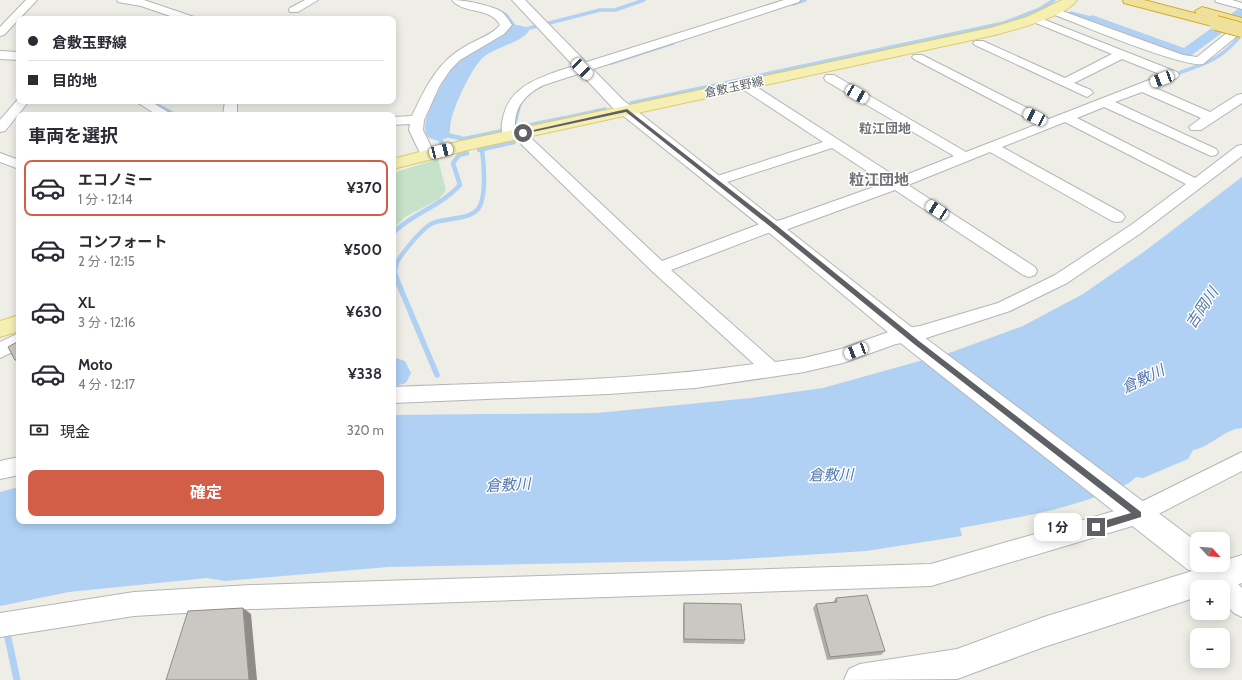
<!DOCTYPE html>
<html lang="ja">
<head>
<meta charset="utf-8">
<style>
  :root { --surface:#fff; --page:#f2f2f3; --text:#2b2b33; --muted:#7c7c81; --line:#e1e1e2; --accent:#d35e47 }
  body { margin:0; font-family:Cabin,"Noto Sans JP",sans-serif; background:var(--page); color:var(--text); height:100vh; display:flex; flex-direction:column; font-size:15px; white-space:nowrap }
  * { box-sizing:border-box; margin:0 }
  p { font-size:13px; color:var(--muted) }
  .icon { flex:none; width:22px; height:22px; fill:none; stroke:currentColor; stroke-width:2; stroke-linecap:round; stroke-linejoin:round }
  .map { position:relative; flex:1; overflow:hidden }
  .details { position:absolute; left:16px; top:112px; width:380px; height:412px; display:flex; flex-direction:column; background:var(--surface); border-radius:8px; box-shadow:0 2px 10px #0003 }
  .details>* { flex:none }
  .hud { position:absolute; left:16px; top:16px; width:380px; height:88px; border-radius:8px; box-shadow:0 2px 10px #0003; display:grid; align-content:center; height:88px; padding:0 12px; background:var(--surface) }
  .needle { width:26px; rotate:116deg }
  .tools { position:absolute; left:1190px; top:532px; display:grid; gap:8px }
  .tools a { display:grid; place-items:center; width:40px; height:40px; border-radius:8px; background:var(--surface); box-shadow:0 2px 10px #0003; font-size:20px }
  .end { position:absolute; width:18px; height:18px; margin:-9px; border:5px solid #5e6064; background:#fff; box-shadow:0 0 0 2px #fff }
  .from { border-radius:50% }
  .bubble { position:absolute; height:28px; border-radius:8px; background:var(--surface); box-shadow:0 2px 10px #0003; font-size:13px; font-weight:700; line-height:28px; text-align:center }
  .car { position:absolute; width:12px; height:24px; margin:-12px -6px; border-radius:5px; box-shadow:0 0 3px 1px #0007; background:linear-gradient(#fff 24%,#345 0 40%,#fff 0 76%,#345 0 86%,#fff 0) }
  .hud b { display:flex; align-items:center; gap:14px; height:38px; font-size:15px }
  .hud b+b { border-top:1px solid var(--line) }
  .hud i { width:10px; height:10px; background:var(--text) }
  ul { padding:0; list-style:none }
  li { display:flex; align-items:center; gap:12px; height:56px; margin:0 8px 6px; padding:0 4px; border:2px solid transparent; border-radius:8px }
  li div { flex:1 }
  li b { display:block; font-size:15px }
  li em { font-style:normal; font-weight:700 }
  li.on { border-color:var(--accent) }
  li>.icon { width:36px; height:36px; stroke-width:1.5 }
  h2 { padding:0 12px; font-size:18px; line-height:48px }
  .pay { display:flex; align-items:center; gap:10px; height:44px; padding:0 12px; font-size:15px }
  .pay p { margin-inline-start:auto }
  .button { display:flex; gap:8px; margin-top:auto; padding:8px 12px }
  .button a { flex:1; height:46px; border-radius:8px; background:var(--accent); color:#fff; font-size:16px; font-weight:700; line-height:46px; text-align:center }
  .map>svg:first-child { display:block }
  .green { fill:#c6e2c8 }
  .water { fill:#b0d1f4 }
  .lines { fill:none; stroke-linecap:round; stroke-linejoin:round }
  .stream-far3 { stroke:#b0d1f4; stroke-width:3.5 }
  .stream-far2 { stroke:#b0d1f4; stroke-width:4.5 }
  .stream-far1 { stroke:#b0d1f4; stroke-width:5.5 }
  .stream { stroke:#b0d1f4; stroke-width:7 }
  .river { fill:#b0d1f4; fill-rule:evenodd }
  .street-casing { stroke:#b3b5b9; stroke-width:2 }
  .secondary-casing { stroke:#b5b7bb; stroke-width:2 }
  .primary-casing { stroke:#dfc96e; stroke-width:2 }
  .highway-casing { stroke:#d6ac1e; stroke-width:2 }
  .street { fill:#fff; fill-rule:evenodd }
  .secondary { fill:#fff; fill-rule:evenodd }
  .primary { fill:#f5efb4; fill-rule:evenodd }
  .highway { fill:#efe19c; fill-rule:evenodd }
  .highway-bridge-casing { stroke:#d6ac1e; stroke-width:16; stroke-linecap:butt }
  .highway-bridge { stroke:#efe19c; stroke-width:14 }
  .wall { fill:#adaca7 }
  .shaded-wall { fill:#8d8c88 }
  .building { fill:#c9c8c2; stroke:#8d8c88 }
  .route { fill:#5e6064 }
  .labels { text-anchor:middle; stroke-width:3; stroke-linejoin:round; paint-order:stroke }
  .far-street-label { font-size:12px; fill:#5e6064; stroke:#fff }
  .far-neighbourhood-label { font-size:13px; font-weight:bold; fill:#6f7276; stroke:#fff }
  .neighbourhood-label { font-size:15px; font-weight:bold; fill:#6f7276; stroke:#fff }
  .water-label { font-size:15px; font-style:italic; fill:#5377ac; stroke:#fff }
</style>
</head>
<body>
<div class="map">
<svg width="1242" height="680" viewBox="0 0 1242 680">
  <rect width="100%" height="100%" fill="#eeede6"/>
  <path class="green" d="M438,159L446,190L439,199L405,217L393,229V173Z"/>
  <path class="water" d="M1242,6V18L1189,57L1087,19L1092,15L1184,48Z
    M1242,177V428C1224,429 1211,447 1193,450L1188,459L1143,478L1136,477C1126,487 1114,490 1101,495C1056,512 1008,519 960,528L962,536L866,551L727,560L388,567L225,581L207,578L69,592L0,606V492L19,487V521H393V410H395L394,415L597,413L751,398L823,388L952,352L1023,326L1083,294L1145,251Z"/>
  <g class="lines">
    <path class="stream-far3" d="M793,4L805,0
      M497,10L506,15L518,31L600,10H615L644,0
      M1071,13L1094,19
      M611,63L673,43
      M1179,73C1188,69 1197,67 1206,63C1221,57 1232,46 1242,34
      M150,101L176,115
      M631,103L1004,23L1040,9L1054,0
      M516,119L520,103
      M560,119L605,109"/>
    <path class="stream-far2" d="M428,121H438
      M513,128L516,118
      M438,133L464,139L565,118
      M438,133L442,144
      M479,150L514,142
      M393,233C413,213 441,206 460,185L453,163L459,155L467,153
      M395,266C400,255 423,227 433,223C446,218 467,220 477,210C487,200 484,164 482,150"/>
    <path class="stream-far1" d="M396,265L394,271L397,280L437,375"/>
    <path class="stream" d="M7,633L17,680"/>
    <path class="river" d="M518,25L525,27L529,31C519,45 490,47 479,62C469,74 454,106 451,121C449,128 452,132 447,138L438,141L429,138C425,133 424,128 426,121C429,107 453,61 463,51C475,40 502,29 518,25Z
      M393,357L405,361L411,373L406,383L393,387Z"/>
    <g class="street-casing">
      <path id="street" d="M26,0H37L4,35L0,36V27Z
        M117,0H144L194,17L195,19H179L141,6L118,2Z
        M305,0H318L298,12H290L289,10L290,8Z
        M452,0C464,0 491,5 502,12C506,16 509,20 512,25L504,34L460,60L451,69L440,85L424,120L423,130L435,155L433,158H423L421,155L409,130L410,124L393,125V117L412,116C425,88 438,61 466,46C477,39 492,35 500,25C490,6 464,15 452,0Z
        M784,0H800L799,2L544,85C527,93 514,106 515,127C515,132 518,135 515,139H505C501,133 501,125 503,118C509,89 533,80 558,71Z
        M1215,0H1232L1242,3V9L1216,2Z
        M1054,8L1183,55L1197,57L1238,24L1242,23V32L1203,64C1183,68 1076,23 1050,13L1049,11Z
        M1035,16L1177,72L1179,75L1177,78L1153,87L1210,112L1237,95L1242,94V103L1201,130H1191L1189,127L1201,118L1142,92L1115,102L1216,149L1218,152L1216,155L1211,156L1104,107L1077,118L1195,178L1237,146L1242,145V156L1141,233L1067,283L1010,311L920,340L896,344L843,363L804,372L695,388L608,394L393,403V387C513,382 634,381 754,364L653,272L522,145L516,133L518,130H528L533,140L662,261L760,224L781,220L885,183L832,148L721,184H711L709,181L711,178L823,142L741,88L739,85L741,82H749L898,178L954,156L826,81L824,78L826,75H834L966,152L1038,124L914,59L912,57L914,55H922L1049,119L1162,75L1122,59L1074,83L1091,90L1093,93L1087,97L975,45L973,43L975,41H983L1065,78L1112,54L1031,21L1030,19L1031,17ZM1065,122L1186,184L1131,225L1055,275L998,303L920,326L894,330L841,349L804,358L775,362L671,270L768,233L788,229L895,190L1023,275L1029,277L1035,275L1037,271L1035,267L908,185L990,152L1112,221L1117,222L1122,221L1125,217L1122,213L1002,147Z
        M0,51L19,52V60L0,59Z
        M19,98V101H29L5,131L0,132V120Z
        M135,101H150L173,115H157Z
        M225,101H237V115H223Z
        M0,153L19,160V169L0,162Z
        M19,333V349L0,358V342Z
        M1242,452V471L1139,524L931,586L251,609L134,616L0,637V613L134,592L251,585L931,564L1135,505Z
        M19,457V475L0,479V461Z
        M1216,566L1224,570L1242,588V617L1234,613L1223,602V587L1208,586L1204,578L1208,570Z"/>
    </g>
    <g class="secondary-casing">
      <path id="secondary" d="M512,0H525L623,100L924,337L1197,542V565H1223V561L1242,555V583L1223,589V587H1197V597L1044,647L957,679L844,680L849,669L860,664L957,649L1044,617L1192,571L1187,569L908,349L767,231L611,106Z"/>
    </g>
    <g class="primary-casing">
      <path id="primary" d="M1062,0H1077C1067,16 1014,30 995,35L468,150L393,169V159L461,141L990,28L1027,17Z
        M19,315V331L0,337V321Z"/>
    </g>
    <g class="highway-casing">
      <path id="highway" d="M1123,0H1144L1213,18L1197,14L1195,11L1202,7L1242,18V26L1221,20L1223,23L1221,26L1216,27L1124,3Z"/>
    </g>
    <use href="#street" class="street"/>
    <use href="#secondary" class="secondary"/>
    <use href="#primary" class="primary"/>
    <use href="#highway" class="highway"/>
    <g class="highway-bridge-casing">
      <path id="highway-bridge" d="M1216,23L1242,30"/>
    </g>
    <use href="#highway-bridge" class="highway-bridge"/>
  </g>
  <path class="wall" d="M836,598L885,651L881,655L827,660L813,608L816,604L833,602Z
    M684,603L745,640L744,644L683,643V608Z"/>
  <path class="shaded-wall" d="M19,358V364L15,360Z
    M243,608L251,614L257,680H249Z"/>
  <path class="building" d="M19,341V358L15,360L8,347Z
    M867,595L885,651L830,657L816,604L837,602L836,598Z
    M684,603L741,604L745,640L684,639Z
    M243,608L249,680H166L188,611Z"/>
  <path class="route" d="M627,109L776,225L919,341L1141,512V517L1096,531L1093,530V524L1131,513L914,344L772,228L626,112L523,134L520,133Z"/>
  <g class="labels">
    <g class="far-street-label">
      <text transform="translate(734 87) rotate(-12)" y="4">倉敷玉野線</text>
    </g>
    <g class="far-neighbourhood-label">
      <text x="885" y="133">粒江団地</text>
    </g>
    <g class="neighbourhood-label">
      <text x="879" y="185">粒江団地</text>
    </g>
    <g class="water-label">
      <text transform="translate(1202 308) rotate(-56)" y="5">吉岡川</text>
      <text transform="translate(1143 379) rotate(-26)" y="5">倉敷川</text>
      <text transform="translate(831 475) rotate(-1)" y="5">倉敷川</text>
      <text transform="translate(508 485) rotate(-3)" y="5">倉敷川</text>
    </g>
  </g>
</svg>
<div class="tools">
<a><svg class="needle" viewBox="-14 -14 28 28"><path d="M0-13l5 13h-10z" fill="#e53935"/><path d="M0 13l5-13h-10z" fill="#7c7c81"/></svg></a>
<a>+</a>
<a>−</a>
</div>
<i class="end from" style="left:523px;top:133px"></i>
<i class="end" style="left:1096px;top:527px"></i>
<div class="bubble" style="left:1034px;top:513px;width:48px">1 分</div>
<i class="car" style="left:582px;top:69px;rotate:135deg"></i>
<i class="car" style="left:1162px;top:79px;rotate:249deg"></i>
<i class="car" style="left:857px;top:94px;rotate:120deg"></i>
<i class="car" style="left:1035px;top:117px;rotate:297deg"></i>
<i class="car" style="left:441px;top:151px;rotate:76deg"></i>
<i class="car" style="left:937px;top:210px;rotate:303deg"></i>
<i class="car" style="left:856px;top:351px;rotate:249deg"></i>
<div class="hud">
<b><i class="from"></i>倉敷玉野線</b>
<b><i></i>目的地</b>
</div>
<section class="details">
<h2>車両を選択</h2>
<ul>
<li class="on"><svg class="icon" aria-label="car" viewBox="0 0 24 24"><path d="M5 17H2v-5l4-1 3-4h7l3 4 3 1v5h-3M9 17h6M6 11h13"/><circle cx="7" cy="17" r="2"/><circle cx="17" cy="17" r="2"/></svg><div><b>エコノミー</b><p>1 分 · 12:14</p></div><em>¥370</em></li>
<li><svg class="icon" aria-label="car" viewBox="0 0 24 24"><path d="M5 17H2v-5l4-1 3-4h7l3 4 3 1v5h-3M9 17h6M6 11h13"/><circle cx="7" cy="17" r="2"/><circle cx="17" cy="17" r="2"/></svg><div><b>コンフォート</b><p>2 分 · 12:15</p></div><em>¥500</em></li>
<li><svg class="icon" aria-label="car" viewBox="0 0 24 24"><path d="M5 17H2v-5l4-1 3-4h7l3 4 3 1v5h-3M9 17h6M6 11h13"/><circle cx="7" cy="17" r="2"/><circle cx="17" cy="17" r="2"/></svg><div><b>XL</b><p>3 分 · 12:16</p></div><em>¥630</em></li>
<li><svg class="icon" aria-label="car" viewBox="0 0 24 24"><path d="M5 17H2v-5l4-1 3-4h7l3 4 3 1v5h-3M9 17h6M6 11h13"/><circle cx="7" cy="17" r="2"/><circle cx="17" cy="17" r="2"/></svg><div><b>Moto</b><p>4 分 · 12:17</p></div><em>¥338</em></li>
</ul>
<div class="pay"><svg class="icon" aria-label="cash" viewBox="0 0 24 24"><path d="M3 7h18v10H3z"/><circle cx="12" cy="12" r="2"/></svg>現金<p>320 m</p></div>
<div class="button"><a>確定</a></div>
</section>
</div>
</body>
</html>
